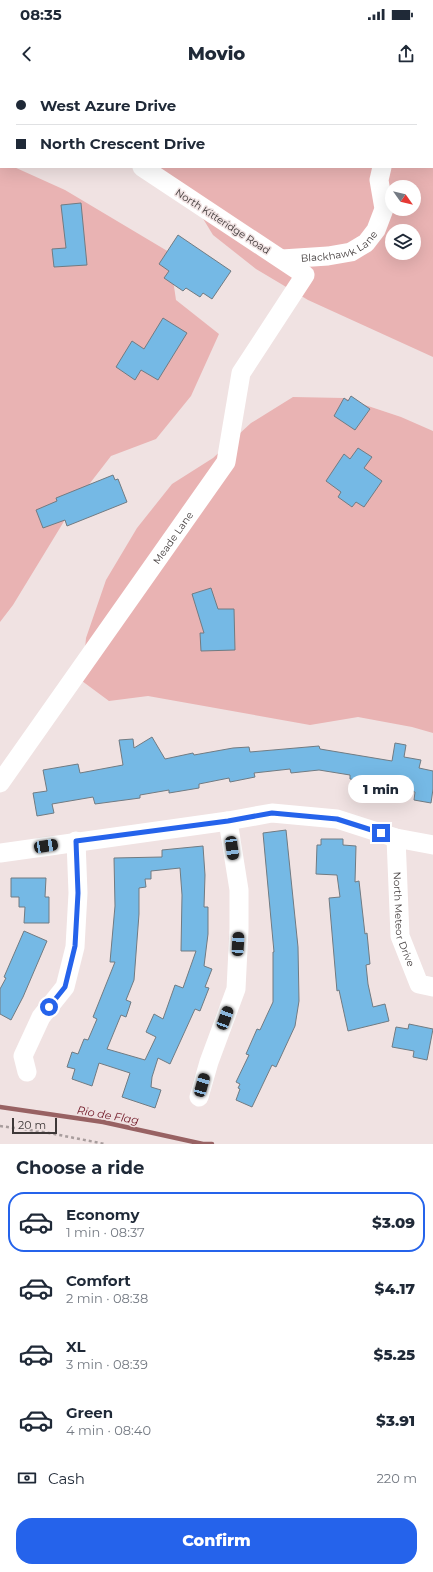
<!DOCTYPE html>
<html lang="en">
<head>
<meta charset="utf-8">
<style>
  :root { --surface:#fff; --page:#f6f6f7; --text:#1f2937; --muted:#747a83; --line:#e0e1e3; --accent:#2563eb }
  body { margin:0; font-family:Montserrat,sans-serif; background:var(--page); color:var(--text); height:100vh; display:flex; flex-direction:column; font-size:15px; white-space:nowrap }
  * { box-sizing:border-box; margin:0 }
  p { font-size:13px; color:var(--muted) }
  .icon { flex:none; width:22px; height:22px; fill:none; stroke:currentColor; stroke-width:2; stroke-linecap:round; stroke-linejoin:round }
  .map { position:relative; height:1064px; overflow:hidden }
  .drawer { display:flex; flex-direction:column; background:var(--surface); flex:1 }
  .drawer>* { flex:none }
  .guide { position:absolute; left:0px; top:0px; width:433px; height:88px; box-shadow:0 4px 16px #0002; display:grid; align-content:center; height:88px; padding:0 16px; background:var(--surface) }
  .needle { width:26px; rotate:124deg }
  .controls { position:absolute; left:385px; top:100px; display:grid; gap:8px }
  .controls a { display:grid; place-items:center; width:36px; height:36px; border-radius:50%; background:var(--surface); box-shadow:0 4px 16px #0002; font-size:20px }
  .scale { position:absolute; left:12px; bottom:10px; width:45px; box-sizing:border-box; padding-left:4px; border:2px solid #3e3838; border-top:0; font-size:11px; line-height:14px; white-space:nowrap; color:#3e3838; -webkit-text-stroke:3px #f0e2e2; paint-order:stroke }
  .end { position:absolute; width:18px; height:18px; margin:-9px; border:5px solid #2563eb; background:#fff; box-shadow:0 0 0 2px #fff }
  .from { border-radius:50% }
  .bubble { position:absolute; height:28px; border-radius:14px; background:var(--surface); box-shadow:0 4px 16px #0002; font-size:13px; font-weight:800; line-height:28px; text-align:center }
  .car { position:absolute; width:12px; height:24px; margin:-12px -6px; border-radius:5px; box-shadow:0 0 3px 1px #0007; background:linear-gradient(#222 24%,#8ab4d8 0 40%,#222 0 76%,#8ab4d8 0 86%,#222 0) }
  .guide b { display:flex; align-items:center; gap:14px; height:38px; font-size:15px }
  .guide b+b { border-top:1px solid var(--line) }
  .guide i { width:10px; height:10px; background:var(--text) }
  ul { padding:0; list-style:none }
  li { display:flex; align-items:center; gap:12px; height:60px; margin:0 8px 6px; padding:0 8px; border:2px solid transparent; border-radius:16px }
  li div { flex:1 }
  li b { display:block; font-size:15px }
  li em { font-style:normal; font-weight:800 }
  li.active { border-color:var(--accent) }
  li>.icon { width:36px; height:36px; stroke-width:1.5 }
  h2 { padding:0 16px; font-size:18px; line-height:48px }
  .pay { display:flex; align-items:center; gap:10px; height:44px; padding:0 16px; font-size:15px }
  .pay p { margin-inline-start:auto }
  .button { display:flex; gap:8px; margin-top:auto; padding:8px 16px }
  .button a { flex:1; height:46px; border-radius:16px; background:var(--accent); color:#fff; font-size:16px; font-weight:800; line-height:46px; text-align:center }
  .status { display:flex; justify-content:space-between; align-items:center; height:28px; padding:0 20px; background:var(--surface); direction:ltr }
  .status svg { height:11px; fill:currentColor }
  header { display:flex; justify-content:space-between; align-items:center; height:52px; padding:0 16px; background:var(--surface); font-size:18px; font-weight:800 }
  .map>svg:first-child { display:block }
  .green { fill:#e9b3b3; fill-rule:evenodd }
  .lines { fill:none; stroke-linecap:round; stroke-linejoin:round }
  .stream { stroke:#986263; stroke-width:4.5 }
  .building { fill:#75b9e5; stroke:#717b82; fill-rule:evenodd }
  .path { stroke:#a89d9d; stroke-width:2.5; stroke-dasharray:3 3; stroke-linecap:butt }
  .minor { stroke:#fff; stroke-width:19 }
  .route { stroke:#2563eb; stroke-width:5 }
  .labels { text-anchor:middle; stroke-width:3; stroke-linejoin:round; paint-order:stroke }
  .street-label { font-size:10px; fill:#3e3838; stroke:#f0e2e2 }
  .water-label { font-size:11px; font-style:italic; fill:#6d1221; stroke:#f0e2e2 }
</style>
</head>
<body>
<div class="status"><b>08:35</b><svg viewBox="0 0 49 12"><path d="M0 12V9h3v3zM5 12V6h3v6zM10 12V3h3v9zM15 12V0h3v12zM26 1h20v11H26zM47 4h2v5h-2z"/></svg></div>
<header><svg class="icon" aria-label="back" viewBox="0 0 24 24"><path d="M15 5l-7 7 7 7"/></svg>Movio<svg class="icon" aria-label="share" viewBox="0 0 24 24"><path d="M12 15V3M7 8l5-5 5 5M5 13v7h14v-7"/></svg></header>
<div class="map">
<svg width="433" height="1064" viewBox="0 0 433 1064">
  <rect width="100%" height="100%" fill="#f0e2e2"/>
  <path class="green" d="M0,0H207V1H1V7Z
    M284,0H433V277L308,220L256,189L213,155L188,114L155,87H432V1ZM392,107H414V129H392ZM392,151H414V173H392Z
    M0,80L1,87H14L65,110L169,172L176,220L219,254L191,316L156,359L111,376L77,420L13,525L0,542Z
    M293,317L344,318L401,337L433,351V653L412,647L358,637L310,645L148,616L109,621L82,601L86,558L106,500L137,448L172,404L213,378L251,343Z"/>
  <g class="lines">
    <path class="stream" d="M0,1027L103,1042L203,1064H212"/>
  </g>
  <path class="building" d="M81,123L87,185L54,187L52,169L66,168L61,125Z
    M178,155L231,191L212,219L203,213L200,217L186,208L183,211L164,198L169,191L159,184Z
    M163,238L187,253L158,300L141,290L135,300L116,287L132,261L144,269Z
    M351,316L370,329L355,350L334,336L344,318L348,321Z
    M358,368L372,377L364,388L382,401L364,427L356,422L352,427L338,417L341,412L326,401L344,374L350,379Z
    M113,395L115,400L118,399L127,422L67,446L65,440L43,448L36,430L57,421L56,418Z
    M211,508L218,529H234L235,570L201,571L200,553H204L192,514Z
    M152,657L165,679L193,673L194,675L233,668L249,667L250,672L319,666L320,669L392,681L395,663L406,665L404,677L421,680L419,688L433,691V709L431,723L414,720L415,712L396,709V707L350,699V695L319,690L291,693L290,689L254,693L255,697L230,702L229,698L199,704V708L169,713V710L140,715V718L95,724L93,717L52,724L54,733L37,736L33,713L47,711L43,690L78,684L80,693L123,685L119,660L133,659L134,668Z
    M286,750L298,867L299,921L295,946L276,987L272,985L252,1027L236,1020L240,1009L238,1008L240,1004L236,1002L249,975L246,974L257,949L260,950L273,922V872H274L263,753Z
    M321,759H343V765L356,766L355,802L359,801L365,854L367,853L370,884L366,885L368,904L373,927L385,924L389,941L348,951L339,910L337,911L329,818L340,817L337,795L316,794L317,765H321Z
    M203,766L205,795L204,827H208V854L204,886L212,889L205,907L209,908L200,931L195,929L170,984L158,978L152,997L151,1007L161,1010L155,1028L122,1017L130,993L99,983L92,1006L72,999L75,989L67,987L72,972L78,974L84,959L88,960L97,939L93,937L115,882H110L115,826L114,778L162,777V770ZM180,788L182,815L181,871H196L183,908L175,905L163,939L154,934L146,952L156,957L145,980L107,969L121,935L126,937L131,922L126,920L134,900L139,834V808L146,807L145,799H151V791Z
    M11,798H46L45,817H49V843H24L25,827H19V817H11Z
    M24,851L47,861L23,917L11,940L0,934V909L6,898L4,897Z
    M409,944L433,949L427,980L413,977L414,971L392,967L396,947L408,949Z"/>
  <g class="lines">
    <path class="path" d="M0,1046L44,1052L105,1064"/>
    <g class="minor">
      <path d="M10,0L12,1"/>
      <path d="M432,30H433"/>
      <path id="s1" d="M282,179L328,176L351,172L366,163L376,150L384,129L379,100L382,87"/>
      <path id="s2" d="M0,703L226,382L241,293L305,195L142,87"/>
      <path id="s3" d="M396,758L400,856L419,904L433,907"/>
      <path d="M0,773L228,741L272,733L337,739L396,758L433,765"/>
      <path d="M27,992L23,976L41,937L65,907L75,867L78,813L76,761"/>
      <path d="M199,1017L209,982L236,909L239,849V810L228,741"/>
    </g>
  </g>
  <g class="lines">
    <path class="route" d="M49,927L65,907L75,866L78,813L76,761L228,741L272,733L337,739L381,753"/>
  </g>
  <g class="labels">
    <g class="street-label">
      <text transform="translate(223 141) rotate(33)" y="4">North Kitteridge Road</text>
      <text dy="4" stroke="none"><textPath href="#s1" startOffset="60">Blackhawk Lane</textPath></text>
      <text dy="4" stroke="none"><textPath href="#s2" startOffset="300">Meade Lane</textPath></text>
      <text dy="4" stroke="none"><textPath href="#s3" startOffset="82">North Meteor Drive</textPath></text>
    </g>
    <g class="water-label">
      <text transform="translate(108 1035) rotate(10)" y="4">Rio de Flag</text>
    </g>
  </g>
</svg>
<div class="controls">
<a><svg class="needle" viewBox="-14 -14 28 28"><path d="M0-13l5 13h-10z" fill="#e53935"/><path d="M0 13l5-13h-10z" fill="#747a83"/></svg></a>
<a><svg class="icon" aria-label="layers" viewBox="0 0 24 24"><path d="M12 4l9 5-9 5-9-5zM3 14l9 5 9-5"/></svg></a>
</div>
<div class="scale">20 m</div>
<i class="end from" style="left:49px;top:927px"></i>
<i class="end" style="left:381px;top:753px"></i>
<div class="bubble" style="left:348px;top:695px;width:66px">1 min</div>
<i class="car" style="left:46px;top:766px;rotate:81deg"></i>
<i class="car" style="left:232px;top:768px;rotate:172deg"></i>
<i class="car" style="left:238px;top:864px;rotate:3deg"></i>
<i class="car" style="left:225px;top:938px;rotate:20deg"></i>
<i class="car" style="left:202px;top:1005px;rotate:16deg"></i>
<div class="guide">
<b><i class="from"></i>West Azure Drive</b>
<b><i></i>North Crescent Drive</b>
</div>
</div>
<section class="drawer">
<h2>Choose a ride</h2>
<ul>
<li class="active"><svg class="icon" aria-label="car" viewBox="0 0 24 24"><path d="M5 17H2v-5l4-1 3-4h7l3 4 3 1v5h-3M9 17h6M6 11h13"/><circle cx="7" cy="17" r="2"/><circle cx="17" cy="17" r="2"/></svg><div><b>Economy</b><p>1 min · 08:37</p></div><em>$3.09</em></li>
<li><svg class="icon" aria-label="car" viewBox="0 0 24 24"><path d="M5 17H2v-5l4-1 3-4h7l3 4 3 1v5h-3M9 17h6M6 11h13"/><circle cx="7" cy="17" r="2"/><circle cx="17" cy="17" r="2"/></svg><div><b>Comfort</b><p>2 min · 08:38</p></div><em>$4.17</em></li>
<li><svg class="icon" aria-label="car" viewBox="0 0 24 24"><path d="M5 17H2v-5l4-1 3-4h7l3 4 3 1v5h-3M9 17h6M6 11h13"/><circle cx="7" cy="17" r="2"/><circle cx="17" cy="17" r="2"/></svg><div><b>XL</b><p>3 min · 08:39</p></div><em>$5.25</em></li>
<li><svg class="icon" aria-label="car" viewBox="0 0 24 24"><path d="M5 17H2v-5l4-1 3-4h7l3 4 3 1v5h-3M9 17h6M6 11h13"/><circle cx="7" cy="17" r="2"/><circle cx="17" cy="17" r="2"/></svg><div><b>Green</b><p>4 min · 08:40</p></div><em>$3.91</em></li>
</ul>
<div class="pay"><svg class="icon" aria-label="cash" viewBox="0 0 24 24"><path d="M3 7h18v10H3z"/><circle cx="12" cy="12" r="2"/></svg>Cash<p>220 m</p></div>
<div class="button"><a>Confirm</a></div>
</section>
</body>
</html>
